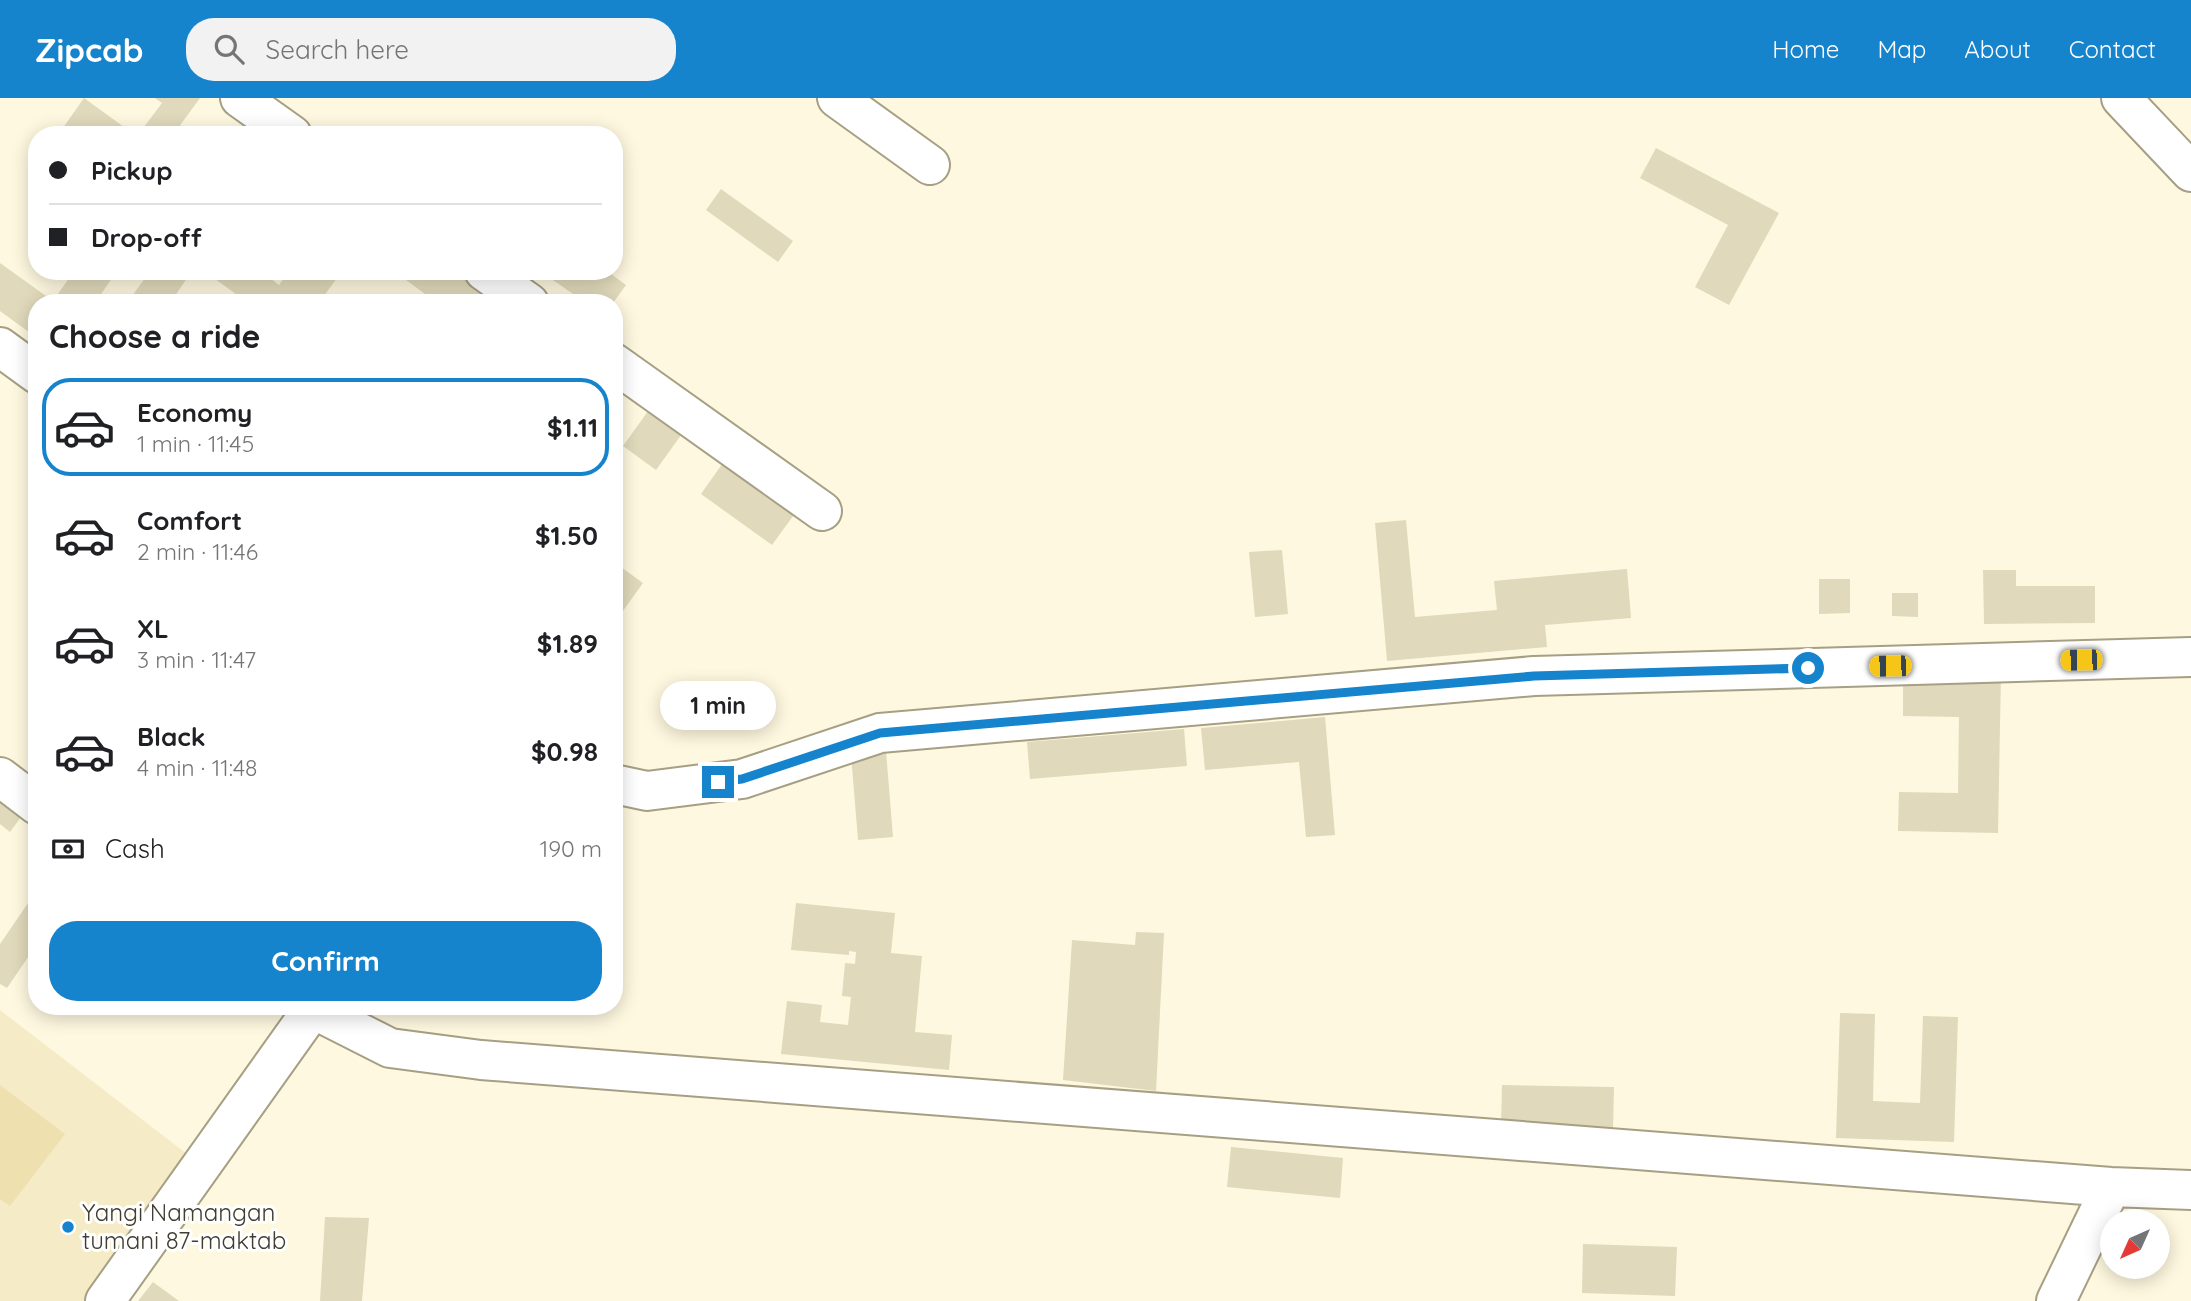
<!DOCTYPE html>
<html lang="en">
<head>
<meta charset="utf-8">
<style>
  :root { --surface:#fff; --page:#f2f2f2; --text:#202124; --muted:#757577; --line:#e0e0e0; --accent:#1683cd }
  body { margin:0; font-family:Quicksand,sans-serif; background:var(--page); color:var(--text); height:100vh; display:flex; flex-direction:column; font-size:26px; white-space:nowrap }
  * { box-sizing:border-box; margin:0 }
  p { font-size:23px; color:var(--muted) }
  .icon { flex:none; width:38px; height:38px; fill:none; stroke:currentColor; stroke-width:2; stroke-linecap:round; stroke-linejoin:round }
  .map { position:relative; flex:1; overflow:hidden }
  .panel { position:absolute; left:28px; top:196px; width:595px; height:721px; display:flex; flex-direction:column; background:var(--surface); border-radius:28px; box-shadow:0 4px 18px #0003 }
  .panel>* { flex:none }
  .top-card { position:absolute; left:28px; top:28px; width:595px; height:154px; border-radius:28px; box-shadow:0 4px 18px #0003; display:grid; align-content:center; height:154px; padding:0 21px; background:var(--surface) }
  .needle { width:46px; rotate:225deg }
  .buttons { position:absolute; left:2100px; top:1111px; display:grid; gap:14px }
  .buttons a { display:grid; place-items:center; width:70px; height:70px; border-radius:50%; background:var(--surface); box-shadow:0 4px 18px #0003; font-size:35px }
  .end { position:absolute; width:32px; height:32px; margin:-16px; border:9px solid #1683cd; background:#fff; box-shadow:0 0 0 4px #fff }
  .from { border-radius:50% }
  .bubble { position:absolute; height:49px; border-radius:24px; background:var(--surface); box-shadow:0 4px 18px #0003; font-size:23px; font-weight:700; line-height:49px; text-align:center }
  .car { position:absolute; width:21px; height:42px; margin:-21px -10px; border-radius:9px; box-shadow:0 0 5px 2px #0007; background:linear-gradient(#f5c518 24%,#345 0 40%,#f5c518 0 76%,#345 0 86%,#f5c518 0) }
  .top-card b { display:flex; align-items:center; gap:24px; height:66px; font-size:26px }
  .top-card b+b { border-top:2px solid var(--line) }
  .top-card i { width:18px; height:18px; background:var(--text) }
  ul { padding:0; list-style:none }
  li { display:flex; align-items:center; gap:21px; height:98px; margin:0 14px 10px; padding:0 7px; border:4px solid transparent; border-radius:28px }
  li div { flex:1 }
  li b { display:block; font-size:26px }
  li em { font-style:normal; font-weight:700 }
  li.on { border-color:var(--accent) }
  li>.icon { width:63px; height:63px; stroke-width:1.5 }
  h2 { padding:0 21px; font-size:32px; line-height:84px }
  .pay { display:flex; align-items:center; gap:18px; height:77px; padding:0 21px; font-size:26px }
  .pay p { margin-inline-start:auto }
  .cta { display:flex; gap:14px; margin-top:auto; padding:14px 21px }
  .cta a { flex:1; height:80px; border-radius:28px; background:var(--accent); color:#fff; font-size:28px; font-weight:700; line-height:80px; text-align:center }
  header { display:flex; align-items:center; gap:42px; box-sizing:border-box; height:98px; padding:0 35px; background:var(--accent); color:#fff }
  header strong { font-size:33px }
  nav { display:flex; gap:38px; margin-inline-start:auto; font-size:24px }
  .search { width:490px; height:63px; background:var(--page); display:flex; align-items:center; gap:18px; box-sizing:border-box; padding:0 24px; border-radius:28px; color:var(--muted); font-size:26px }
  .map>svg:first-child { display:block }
  .built { fill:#f5ebc6 }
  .park { fill:#eee1af }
  .building { fill:#e0d9bb }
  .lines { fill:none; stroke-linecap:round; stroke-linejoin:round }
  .minor-casing { stroke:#a69f83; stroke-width:42 }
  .minor { stroke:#fff; stroke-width:38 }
  .route { stroke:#1683cd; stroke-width:9 }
  .poi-dot { fill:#1683cd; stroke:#fff; stroke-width:2.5 }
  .labels { text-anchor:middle; stroke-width:6; stroke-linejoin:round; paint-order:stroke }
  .poi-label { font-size:24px; fill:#403d31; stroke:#fff; text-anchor:start }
</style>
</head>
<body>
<header>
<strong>Zipcab</strong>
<div class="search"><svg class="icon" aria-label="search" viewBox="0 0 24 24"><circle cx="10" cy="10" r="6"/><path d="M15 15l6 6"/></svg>Search here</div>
<nav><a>Home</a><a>Map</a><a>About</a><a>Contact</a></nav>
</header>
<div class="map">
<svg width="2191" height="1203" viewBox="0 0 2191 1203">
  <rect width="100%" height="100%" fill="#fef8e0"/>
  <path class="built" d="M0,912L187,1056L86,1203H0Z"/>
  <path class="park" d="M0,987L65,1036L10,1108L0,1101Z"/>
  <path class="building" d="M84,0L135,37H58Z
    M155,0H200L173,37H138L162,5Z
    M1656,50L1779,115L1729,207L1695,189L1728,127L1640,80Z
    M721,91L793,143L778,164L706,112Z
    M0,165L53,203L74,173H117L95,205H37V240L0,213Z
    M145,173H192L170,205H127L148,176Z
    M204,173H261L279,187L289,173H342L319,205H235L240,199Z
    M394,173H453L496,205H437Z
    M540,173H607L626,187L613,205H586Z
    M651,309L684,333L656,372L623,348Z
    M725,362L796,414L772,447L701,396Z
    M1406,422L1415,519L1497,512L1494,483L1627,471L1631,520L1545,527L1547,549L1387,563L1375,425Z
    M1282,452L1288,516L1255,519L1249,454Z
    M614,464L643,485L620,517L614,513Z
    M1983,472H2016V488H2095V525L1984,526Z
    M1819,481H1850V515L1819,516Z
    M1892,495H1918V519L1892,518Z
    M1903,574L2001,575L1998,735L1898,733L1899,694L1958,695L1959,619L1903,618Z
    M1325,619L1335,737L1306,739L1299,664L1205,672L1201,630Z
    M1184,631L1187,668L1030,681L1027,644Z
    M886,653L893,739L858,742L851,656Z
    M0,688L29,708L10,734L0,726Z
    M37,792V846L7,890L0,886V846Z
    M796,805L895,815L891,855L922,858L915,934L952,937L949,972L781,956L787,903L822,907L820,924L848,927L851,899L842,898L845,865L855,866L856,854L849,853V857L791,852Z
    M1136,834L1164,835L1156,993L1063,982L1072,842L1135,847Z
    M1840,915L1875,916L1873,1003L1920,1005L1923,918L1958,919L1954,1044L1836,1040Z
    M1502,987L1614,989L1613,1030L1501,1028Z
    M1231,1049L1343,1060L1340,1100L1227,1089Z
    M325,1119L369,1120L362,1203H320Z
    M1583,1146L1677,1149L1675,1198L1582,1195Z
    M153,1184L179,1203H138Z"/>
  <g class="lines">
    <g class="minor-casing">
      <path id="minor" d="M240,0L292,37
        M837,0L930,67
        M2121,0L2191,74
        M484,173L529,205
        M0,249L37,276
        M614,265L822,413
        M0,679L37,707
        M614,686L647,693L742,681L880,635L1534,578L2191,559
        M307,908L390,950L481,962L2111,1089L2191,1092
        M105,1203L312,912
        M2056,1203L2111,1089"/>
    </g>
    <use href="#minor" class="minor"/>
  </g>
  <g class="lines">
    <path class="route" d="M718,684L742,681L880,635L1534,578L1808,570"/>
  </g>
  <circle class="poi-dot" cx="68" cy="1129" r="7"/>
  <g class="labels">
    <g class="poi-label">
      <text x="82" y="1123">Yangi Namangan<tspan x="82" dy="28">tumani 87-maktab</tspan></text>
    </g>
  </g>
</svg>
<div class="buttons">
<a><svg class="needle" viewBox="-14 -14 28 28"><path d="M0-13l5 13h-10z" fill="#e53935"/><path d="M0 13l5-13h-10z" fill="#757577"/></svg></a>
</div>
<i class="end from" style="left:1808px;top:570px"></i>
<i class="end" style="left:718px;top:684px"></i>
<div class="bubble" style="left:660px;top:583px;width:116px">1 min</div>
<i class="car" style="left:2081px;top:562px;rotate:269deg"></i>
<i class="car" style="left:1890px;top:568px;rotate:269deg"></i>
<div class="top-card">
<b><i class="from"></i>Pickup</b>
<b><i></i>Drop-off</b>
</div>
<section class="panel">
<h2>Choose a ride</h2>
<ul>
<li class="on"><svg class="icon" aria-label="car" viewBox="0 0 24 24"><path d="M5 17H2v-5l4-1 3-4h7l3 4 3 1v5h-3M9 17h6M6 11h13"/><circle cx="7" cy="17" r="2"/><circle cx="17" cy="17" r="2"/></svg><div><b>Economy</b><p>1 min · 11:45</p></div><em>$1.11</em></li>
<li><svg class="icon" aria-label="car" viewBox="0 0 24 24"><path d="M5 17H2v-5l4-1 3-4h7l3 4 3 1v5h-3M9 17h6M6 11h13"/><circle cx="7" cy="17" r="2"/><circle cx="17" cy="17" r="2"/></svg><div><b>Comfort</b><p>2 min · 11:46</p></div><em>$1.50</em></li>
<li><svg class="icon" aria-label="car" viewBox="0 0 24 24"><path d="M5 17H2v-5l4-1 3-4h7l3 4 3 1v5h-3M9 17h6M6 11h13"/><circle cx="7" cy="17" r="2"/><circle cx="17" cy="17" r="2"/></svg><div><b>XL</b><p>3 min · 11:47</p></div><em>$1.89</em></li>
<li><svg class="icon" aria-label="car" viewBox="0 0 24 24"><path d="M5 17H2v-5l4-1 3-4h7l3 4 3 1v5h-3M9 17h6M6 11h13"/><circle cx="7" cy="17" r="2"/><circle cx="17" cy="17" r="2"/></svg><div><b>Black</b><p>4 min · 11:48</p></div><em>$0.98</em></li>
</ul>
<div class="pay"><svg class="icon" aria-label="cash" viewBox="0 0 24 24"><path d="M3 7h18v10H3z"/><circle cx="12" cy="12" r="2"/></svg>Cash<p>190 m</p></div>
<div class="cta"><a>Confirm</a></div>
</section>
</div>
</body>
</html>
